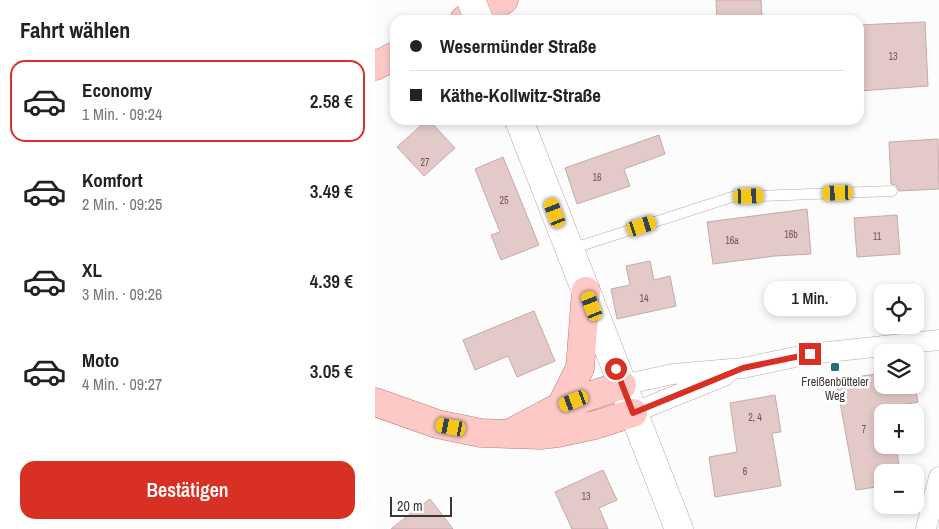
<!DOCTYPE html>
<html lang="de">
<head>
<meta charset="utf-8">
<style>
  :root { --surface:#fff; --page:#f2f2f2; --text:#222; --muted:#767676; --line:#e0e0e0; --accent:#d93025 }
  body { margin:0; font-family:"Archivo Narrow",sans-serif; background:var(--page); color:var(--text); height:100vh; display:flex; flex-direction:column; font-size:19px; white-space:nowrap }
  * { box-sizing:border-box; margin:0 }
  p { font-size:16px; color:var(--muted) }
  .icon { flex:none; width:28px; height:28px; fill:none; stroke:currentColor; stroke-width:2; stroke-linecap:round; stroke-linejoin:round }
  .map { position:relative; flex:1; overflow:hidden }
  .sheet { display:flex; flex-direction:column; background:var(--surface); width:375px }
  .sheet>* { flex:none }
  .hud { position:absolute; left:15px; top:15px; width:474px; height:110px; border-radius:15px; box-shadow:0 2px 8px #0003; display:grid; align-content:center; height:110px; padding:0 20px; background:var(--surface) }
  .tools { position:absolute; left:499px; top:284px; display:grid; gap:10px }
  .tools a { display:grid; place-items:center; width:50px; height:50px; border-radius:10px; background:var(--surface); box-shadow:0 2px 8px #0003; font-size:25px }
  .scale { position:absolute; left:15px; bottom:12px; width:62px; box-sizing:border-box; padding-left:5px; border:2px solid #3f3534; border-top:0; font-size:14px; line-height:18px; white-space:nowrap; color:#3f3534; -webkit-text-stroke:4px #fff; paint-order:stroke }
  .end { position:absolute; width:22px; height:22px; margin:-11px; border:6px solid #d93025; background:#fff; box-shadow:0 0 0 2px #fff }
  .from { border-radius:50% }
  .bubble { position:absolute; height:35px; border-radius:15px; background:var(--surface); box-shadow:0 2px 8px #0003; font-size:16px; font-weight:600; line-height:35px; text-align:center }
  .car { position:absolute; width:15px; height:30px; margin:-15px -8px; border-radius:6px; box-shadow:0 0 4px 1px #0007; background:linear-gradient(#f5c518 24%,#345 0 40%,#f5c518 0 76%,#345 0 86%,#f5c518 0) }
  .hud b { display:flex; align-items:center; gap:18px; height:48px; font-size:19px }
  .hud b+b { border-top:1px solid var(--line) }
  .hud i { width:12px; height:12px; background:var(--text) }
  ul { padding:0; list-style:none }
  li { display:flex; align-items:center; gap:15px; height:82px; margin:0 10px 8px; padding:0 10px; border:2px solid transparent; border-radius:15px }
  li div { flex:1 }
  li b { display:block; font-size:19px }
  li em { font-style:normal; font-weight:600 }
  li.selected { border-color:var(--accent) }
  li>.icon { width:45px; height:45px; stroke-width:1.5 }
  h2 { padding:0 20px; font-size:22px; line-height:60px }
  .primary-button { display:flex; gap:10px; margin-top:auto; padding:10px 20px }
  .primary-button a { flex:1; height:58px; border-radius:15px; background:var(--accent); color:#fff; font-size:20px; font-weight:600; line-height:58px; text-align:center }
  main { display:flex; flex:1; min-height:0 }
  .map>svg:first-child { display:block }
  .building { fill:#e3cac8; stroke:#c3abaa }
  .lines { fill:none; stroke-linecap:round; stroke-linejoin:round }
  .lane-casing { stroke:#bfa7a5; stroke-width:11 }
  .street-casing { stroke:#bfa7a5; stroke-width:21 }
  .secondary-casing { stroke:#bfa7a5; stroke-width:29 }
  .primary-casing { stroke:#b97e7b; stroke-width:29 }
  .lane { stroke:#fff; stroke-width:10 }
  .street { stroke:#fff; stroke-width:20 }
  .secondary { stroke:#fff; stroke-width:28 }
  .primary { stroke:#fcc9c7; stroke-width:28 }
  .secondary-bridge-casing { stroke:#bfa7a5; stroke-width:29; stroke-linecap:butt }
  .secondary-bridge { stroke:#fff; stroke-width:28 }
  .route { stroke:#d93025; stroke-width:6 }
  .poi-dot { fill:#257076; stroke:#fff; stroke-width:2 }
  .labels { text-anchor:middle; stroke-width:5; stroke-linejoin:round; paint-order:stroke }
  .number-label { font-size:10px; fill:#685a59 }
  .poi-label { font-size:12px; fill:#3f3534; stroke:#fff }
</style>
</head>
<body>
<main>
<section class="sheet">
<h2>Fahrt wählen</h2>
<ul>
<li class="selected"><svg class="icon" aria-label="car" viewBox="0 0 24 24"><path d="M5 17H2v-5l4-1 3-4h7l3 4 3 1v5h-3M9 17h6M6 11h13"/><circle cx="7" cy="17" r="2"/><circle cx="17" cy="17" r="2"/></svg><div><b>Economy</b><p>1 Min. · 09:24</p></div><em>2.58 €</em></li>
<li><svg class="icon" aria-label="car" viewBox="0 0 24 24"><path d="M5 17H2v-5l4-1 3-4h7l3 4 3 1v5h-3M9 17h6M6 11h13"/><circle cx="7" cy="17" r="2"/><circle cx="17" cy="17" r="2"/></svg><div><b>Komfort</b><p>2 Min. · 09:25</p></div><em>3.49 €</em></li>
<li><svg class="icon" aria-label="car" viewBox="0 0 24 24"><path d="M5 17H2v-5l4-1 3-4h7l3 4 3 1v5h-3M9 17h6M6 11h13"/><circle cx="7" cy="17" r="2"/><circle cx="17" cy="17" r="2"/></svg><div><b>XL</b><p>3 Min. · 09:26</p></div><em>4.39 €</em></li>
<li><svg class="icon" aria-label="car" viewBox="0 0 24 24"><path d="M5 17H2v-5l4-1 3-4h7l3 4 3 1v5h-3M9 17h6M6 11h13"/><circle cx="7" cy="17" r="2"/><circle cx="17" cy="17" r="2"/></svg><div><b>Moto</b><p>4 Min. · 09:27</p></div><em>3.05 €</em></li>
</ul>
<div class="primary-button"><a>Bestätigen</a></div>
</section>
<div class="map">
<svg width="564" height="529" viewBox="0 0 564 529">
  <rect width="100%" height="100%" fill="#fcfcfc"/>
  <path class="building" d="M341,0H386L387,16L342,19Z
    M550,22L553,86L484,91V25Z
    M52,120H54L80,148L49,176L22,147Z
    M284,135L290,154L249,169L255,186L202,204L190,168Z
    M563,139L564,189L524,191L521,185L516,184L514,142Z
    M128,157L164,245L126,260L116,235L125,232L100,169Z
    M432,209L436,254L400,256L338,264L332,222Z
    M522,215L525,254L482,257L479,218Z
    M275,261L279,280L295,276L301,306L242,319L236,289L255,285L251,266Z
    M159,311L180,361L142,377L133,356L100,370L88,340Z
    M508,373V385H540L543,402L515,407L516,412H508V445H521L525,472H508V486L481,490L461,380Z
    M400,395L406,432L397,433L406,486L340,497L334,457L362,452L355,403Z
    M228,470L242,500L224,508L233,529H197L180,492Z
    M55,499L78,529H16L35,514Z"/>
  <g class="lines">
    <g class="lane-casing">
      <path id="lane" d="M196,249L357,197L517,191"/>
    </g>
    <g class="street-casing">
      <path id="street" d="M247,385L298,374L368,368L435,354L564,340
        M258,413L351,375
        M551,529L564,477"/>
    </g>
    <g class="secondary-casing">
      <path id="secondary" d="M144,120L304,529"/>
    </g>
    <g class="primary-casing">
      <path id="primary" d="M89,20L129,0
        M0,66L20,56
        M0,402L62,424L106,433L166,435L183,433L220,425L258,413
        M186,406L205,368L211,291
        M137,432L186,406L247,385"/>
    </g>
    <use href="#lane" class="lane"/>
    <use href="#street" class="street"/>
    <use href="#secondary" class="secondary"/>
    <use href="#primary" class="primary"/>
    <g class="secondary-bridge-casing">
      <path id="secondary-bridge" d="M96,0L104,20"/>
    </g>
    <use href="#secondary-bridge" class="secondary-bridge"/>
  </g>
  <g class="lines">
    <path class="route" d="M241,369L258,413L368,368L435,354"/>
  </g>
  <rect class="poi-dot" x="455" y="362" width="10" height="10" rx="2.5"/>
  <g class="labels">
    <g class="number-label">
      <text x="518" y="60">13</text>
      <text x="50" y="166">27</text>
      <text x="222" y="181">16</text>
      <text x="129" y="204">25</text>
      <text x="416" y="238">16b</text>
      <text x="502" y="240">11</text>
      <text x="357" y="244">16a</text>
      <text x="269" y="302">14</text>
      <text x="380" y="421">2, 4</text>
      <text x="489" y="433">7</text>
      <text x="370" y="475">6</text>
      <text x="211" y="500">13</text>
    </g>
    <g class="poi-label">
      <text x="460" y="386">Freißenbütteler<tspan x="460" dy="14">Weg</tspan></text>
    </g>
  </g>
</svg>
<div class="tools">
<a><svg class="icon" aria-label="locate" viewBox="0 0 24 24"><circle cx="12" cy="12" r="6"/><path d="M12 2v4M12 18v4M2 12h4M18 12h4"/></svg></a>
<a><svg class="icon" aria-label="layers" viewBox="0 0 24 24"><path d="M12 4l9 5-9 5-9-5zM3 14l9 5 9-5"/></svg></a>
<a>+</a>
<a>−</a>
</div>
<div class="scale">20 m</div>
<i class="end from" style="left:241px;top:369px"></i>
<i class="end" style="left:435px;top:354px"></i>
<div class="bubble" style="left:389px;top:281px;width:92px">1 Min.</div>
<i class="car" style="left:463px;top:193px;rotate:268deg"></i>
<i class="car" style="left:374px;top:196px;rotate:88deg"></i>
<i class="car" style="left:180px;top:213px;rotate:339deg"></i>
<i class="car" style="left:267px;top:226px;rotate:72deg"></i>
<i class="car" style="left:217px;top:306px;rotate:339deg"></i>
<i class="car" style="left:199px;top:401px;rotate:249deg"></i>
<i class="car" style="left:76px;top:427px;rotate:281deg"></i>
<div class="hud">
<b><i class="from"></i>Wesermünder Straße</b>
<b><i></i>Käthe-Kollwitz-Straße</b>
</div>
</div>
</main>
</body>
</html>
